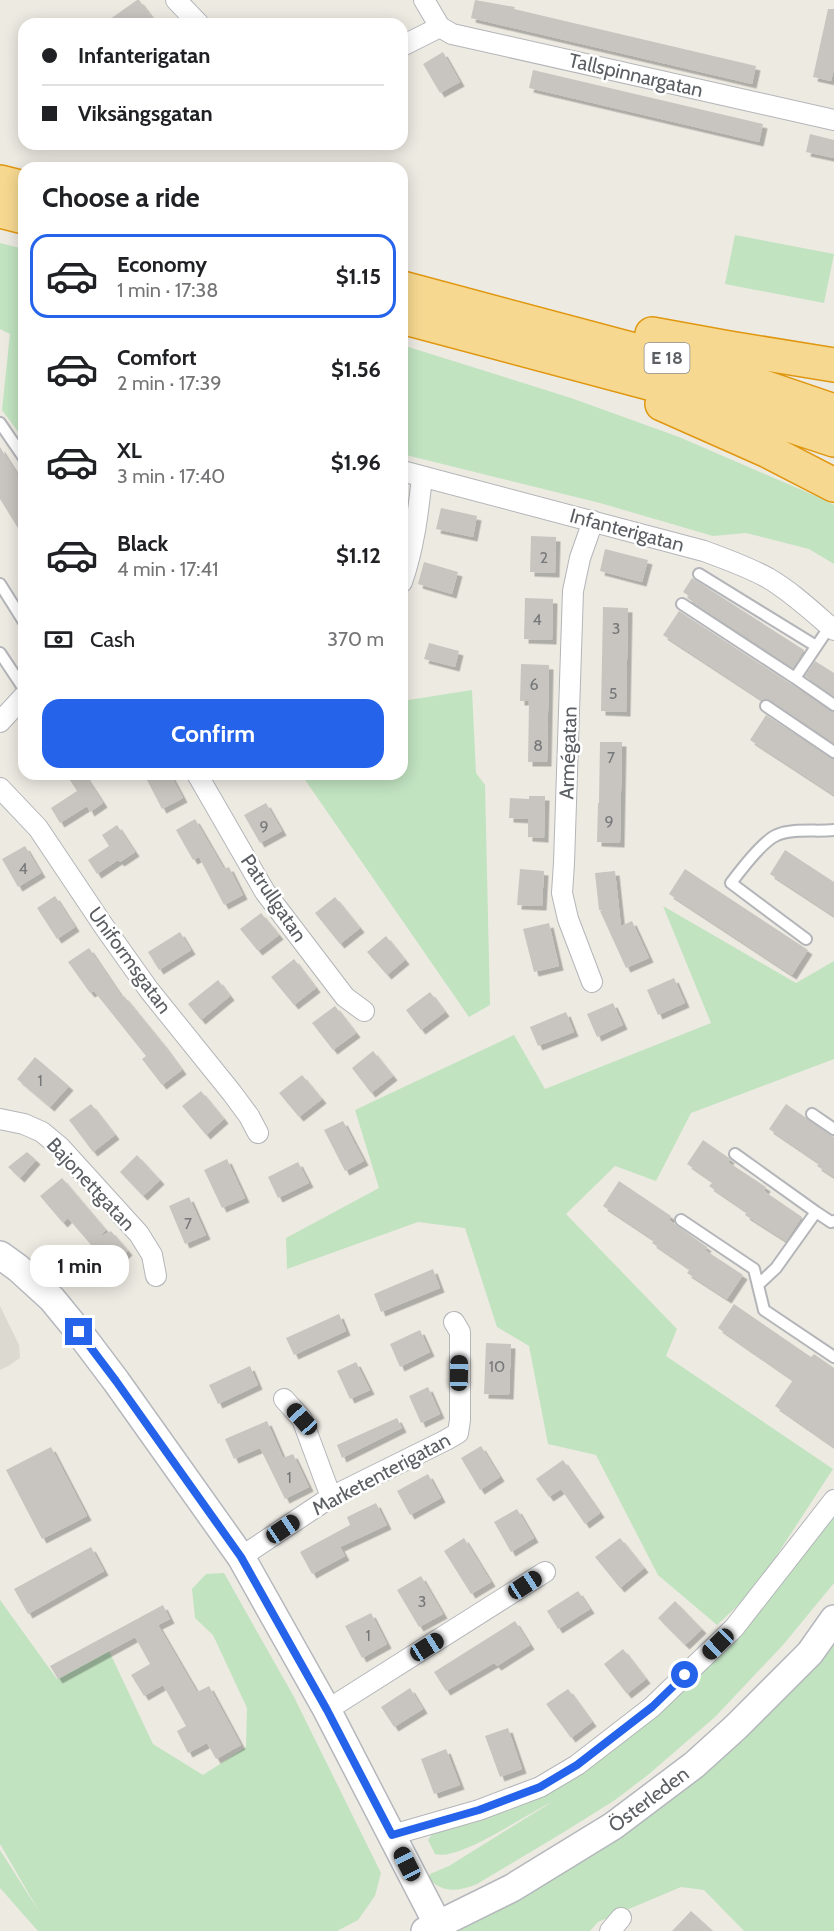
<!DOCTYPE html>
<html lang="en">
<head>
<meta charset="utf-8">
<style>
  :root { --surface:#fff; --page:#f2f2f2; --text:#202124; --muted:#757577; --line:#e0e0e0; --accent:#2563eb }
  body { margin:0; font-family:Cabin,sans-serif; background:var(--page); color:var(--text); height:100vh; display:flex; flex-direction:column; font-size:22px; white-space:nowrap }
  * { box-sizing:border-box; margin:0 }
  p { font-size:20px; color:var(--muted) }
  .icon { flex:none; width:33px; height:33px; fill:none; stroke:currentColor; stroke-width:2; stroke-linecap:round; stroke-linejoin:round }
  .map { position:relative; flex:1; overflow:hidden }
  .sheet { position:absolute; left:18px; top:162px; width:390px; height:618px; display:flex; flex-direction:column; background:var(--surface); border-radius:18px; box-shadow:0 3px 15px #0003 }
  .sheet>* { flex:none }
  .guide { position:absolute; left:18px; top:18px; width:390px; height:132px; border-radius:18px; box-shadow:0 3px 15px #0003; display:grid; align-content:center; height:132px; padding:0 24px; background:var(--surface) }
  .end { position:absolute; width:27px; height:27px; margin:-14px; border:8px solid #2563eb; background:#fff; box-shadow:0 0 0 3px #fff }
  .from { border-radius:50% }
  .bubble { position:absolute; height:42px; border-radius:18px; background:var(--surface); box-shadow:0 3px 15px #0003; font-size:20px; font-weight:800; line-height:42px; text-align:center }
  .car { position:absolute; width:18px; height:36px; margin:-18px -9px; border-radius:8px; box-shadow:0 0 4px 2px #0007; background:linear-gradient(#222 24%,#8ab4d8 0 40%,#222 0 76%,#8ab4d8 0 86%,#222 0) }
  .guide b { display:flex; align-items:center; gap:21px; height:57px; font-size:22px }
  .guide b+b { border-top:2px solid var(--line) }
  .guide i { width:15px; height:15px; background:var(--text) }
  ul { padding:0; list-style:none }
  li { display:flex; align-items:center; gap:18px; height:84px; margin:0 12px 9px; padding:0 12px; border:3px solid transparent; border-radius:18px }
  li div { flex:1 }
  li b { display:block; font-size:22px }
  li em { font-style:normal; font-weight:800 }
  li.on { border-color:var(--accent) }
  li>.icon { width:54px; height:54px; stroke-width:1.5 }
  h2 { padding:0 24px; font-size:27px; line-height:72px }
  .pay { display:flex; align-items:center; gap:15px; height:66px; padding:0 24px; font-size:22px }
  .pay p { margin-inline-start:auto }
  .primary-button { display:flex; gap:12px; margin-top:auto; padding:12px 24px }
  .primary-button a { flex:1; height:69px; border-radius:18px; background:var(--accent); color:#fff; font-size:24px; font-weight:800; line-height:69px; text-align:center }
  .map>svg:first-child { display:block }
  .education { fill:#dcd9d1 }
  .green { fill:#c1e3c0 }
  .building { fill:#c8c5c0; filter:url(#shadow) }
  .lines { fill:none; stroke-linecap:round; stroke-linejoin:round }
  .lane-casing { stroke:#b3b5b9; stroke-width:14 }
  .street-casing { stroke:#b3b5b9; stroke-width:22 }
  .secondary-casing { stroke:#b4b7bc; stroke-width:30 }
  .highway-casing { stroke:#e0970f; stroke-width:36 }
  .lane { stroke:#fff; stroke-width:10 }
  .street { stroke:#fff; stroke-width:20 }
  .secondary { stroke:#fff; stroke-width:27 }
  .highway { stroke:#f6d890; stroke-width:33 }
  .route { stroke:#2563eb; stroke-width:8 }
  .labels { text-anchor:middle; stroke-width:5; stroke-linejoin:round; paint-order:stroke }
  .number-label { font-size:16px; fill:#76787a }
  .shield { fill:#fff; stroke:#8c8e91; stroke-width:1.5 }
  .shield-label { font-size:18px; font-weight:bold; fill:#5b5e62 }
  .street-label { font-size:20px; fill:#5b5e62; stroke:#fff }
</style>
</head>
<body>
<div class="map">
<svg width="834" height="1931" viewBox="0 0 834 1931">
  <defs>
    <filter id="shadow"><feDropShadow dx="4.5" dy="4.5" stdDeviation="0" flood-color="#0004"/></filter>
  </defs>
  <rect width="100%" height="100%" fill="#edeae2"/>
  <path class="education" d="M0,1306L19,1345L20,1358L10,1365L0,1370Z"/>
  <path class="green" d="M735,235L834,254L824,303L725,284Z
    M0,243L24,249V440L2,410L10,334L0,329Z
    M402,345L571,398L679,437L825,500L834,505V564L809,549L746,533L713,536L600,503L402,454Z
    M472,690L476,773L485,785L490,1005L469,1017L301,774H402V701Z
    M663,906L796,983L834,961V1059L691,1113L656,1181L615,1166L566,1214L677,1329L666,1356L833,1469L754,1590L717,1625L658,1575L596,1455L548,1444L529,1346L497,1327L465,1228L418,1222L287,1269L286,1238L379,1188L355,1110L514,1035L545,1089L711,1023Z
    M834,1506V1583L783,1645L715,1717L649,1774L615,1800L564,1832L477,1884C461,1891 441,1894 429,1878L430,1874L449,1866L552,1802C526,1814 460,1861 435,1854L428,1840L438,1826L620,1738Z
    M224,1573L294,1697L381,1873L375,1896L358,1920L337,1931H38L0,1888V1850L40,1913L0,1844V1600L57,1679L109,1651L153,1744L203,1775L246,1747L247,1708L213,1635L195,1618L192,1589L206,1574Z
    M834,1637V1931H744L704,1890L681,1887L598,1922L590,1931H455L486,1913Z"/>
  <path class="building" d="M137,0H139L157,24H103Z
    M475,0L515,7L514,9L756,66L752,84L471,18Z
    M828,9H834V69L831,81L813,77Z
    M443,52L460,82L440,93L423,64Z
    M533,70L763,124L759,142L529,88Z
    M810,134L834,140V158L806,152Z
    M0,447L24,485V538L0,499Z
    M441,508L477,516L473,537L436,529Z
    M531,536L556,537L555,573L530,572Z
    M605,549L648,560L642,582L600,571Z
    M424,562L458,572L452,594L418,584Z
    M692,578L804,650L793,668L687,598L689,596L683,592Z
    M525,598L553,599L552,640L524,639Z
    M603,607L628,608L626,712L601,711Z
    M679,611L834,712V743L770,700H762L663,635Z
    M429,643L459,651L455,667L424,659Z
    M815,661L834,673V696L805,676Z
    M521,664L549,665L547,762H528L529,701H520Z
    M766,715L834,759V795L750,740Z
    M600,742H622L620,843L597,842L598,803H599Z
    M66,774H84L103,803L90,812L87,806L60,823L51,808L77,791Z
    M158,774H170L183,798L162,809L147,780Z
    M529,796H545L544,838L528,837V819L509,818L510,798L529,799Z
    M266,803L282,831L260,843L244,815Z
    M195,819L224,869L229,867L243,895L224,905L199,857L193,860L176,830Z
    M117,825L135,852L120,862L118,860L97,874L88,860L109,846L102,835Z
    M25,846L41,873L18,887L2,859Z
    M785,850L834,882V916L770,874Z
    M520,869L544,871L542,906L517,905Z
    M685,869L808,950L792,975L669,894Z
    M615,871L621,926L632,921L649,958L626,968L600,911L602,910H599L595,873Z
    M55,896L75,927L57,939L37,908Z
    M335,897L360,928L340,944L315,913Z
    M261,913L279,935L258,951L240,929Z
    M549,923L559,966L534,972L523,929Z
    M180,932L191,950L159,970L148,952Z
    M386,936L405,960L387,975L367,952Z
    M89,948L122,997L124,996L163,1044L182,1070L162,1085L142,1059L146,1056L94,991L90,993L68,962Z
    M294,959L316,988L294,1005L271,977Z
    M674,978L685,1003L658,1015L647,990Z
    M218,980L230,996L201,1020L188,1004Z
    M430,992L445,1012L421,1030L406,1010Z
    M613,1003L623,1025L597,1037L587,1014Z
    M335,1006L356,1033L333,1050L312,1023Z
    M566,1012L574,1032L538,1046L530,1027Z
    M373,1051L393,1076L371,1093L352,1068Z
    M35,1057L69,1086L50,1107L17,1079Z
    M302,1075L322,1099L299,1117L279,1093Z
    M201,1091L224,1119L206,1135L182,1106Z
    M91,1104L115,1135L93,1152L69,1120Z
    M786,1104L834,1137V1177L817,1166L819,1163L769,1129Z
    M343,1121L364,1161L345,1171L324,1130Z
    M703,1140L729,1158L730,1159L728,1162L766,1187L764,1191L802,1217L786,1241L745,1215L747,1212L709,1186L713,1182L687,1164Z
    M27,1152L36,1160L20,1178L8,1167Z
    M137,1155L160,1180L143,1196L120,1172Z
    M227,1159L245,1198L222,1208L204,1170Z
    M298,1162L309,1183L278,1198L268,1177Z
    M62,1178L106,1230L99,1237L111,1231L128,1251L110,1267L68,1218L63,1223L40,1196Z
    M619,1181L671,1216L669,1220L707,1247L705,1250L743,1275L727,1299L687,1273L690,1269L652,1243L654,1240L603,1206Z
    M189,1197L206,1235L185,1244L169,1206Z
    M433,1269L440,1288L381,1312L374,1294Z
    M734,1304L811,1357L814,1354L834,1368V1447L775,1406L793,1380L718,1328Z
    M339,1314L346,1331L294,1355L286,1338Z
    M420,1330L430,1352L400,1367L390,1344Z
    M486,1343L511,1344L509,1395L484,1394Z
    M356,1362L370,1390L350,1399L337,1371Z
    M250,1366L258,1385L218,1404L209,1385Z
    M428,1387L440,1414L421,1423L409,1396Z
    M397,1418L402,1428L342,1458L337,1445Z
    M267,1421L283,1458L293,1454L309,1487L285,1499L260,1448L234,1459L225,1439Z
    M481,1446L500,1477L480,1490L461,1458Z
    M51,1447L87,1516L42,1539L6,1470Z
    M563,1460L600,1513L585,1524L561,1489L549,1497L536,1479Z
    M428,1474L441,1498L410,1515L397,1491Z
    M376,1503L387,1525L340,1547L345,1556L312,1574L300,1552L350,1525L347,1517Z
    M517,1509L534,1538L511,1552L494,1522Z
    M464,1538L491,1582L471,1594L444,1551Z
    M620,1538L644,1568L620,1588L595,1557Z
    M91,1547L104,1571L28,1614L14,1589Z
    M421,1576L443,1614L419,1627L397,1590Z
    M578,1591L590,1609L558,1629L547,1611Z
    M675,1601L702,1629L685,1645L658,1618Z
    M163,1605L170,1619L158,1625L197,1692L209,1686L241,1745L216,1759L207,1743L188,1753L177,1731L186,1726L163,1685L144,1696L131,1675L150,1664L135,1637L58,1679L50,1666Z
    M371,1613L387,1644L362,1658L345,1626Z
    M515,1621L530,1645L497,1666L494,1663L446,1691L434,1672Z
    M623,1649L646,1679L627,1694L604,1664Z
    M410,1688L423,1709L394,1727L381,1707Z
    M568,1689L592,1722L571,1738L546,1704Z
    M508,1728L522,1769L500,1777L485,1736Z
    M446,1749L460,1785L434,1794L421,1759Z
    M691,1911L713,1931H672Z"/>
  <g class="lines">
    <g class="lane-casing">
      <path id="lane" d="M0,423L24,458
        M699,574L816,646
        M0,584L24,622
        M682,604L795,678
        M830,626L795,678L834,705
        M0,653L24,689
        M766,706L834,752
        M806,939L731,883C740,871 764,840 777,835C793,828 817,832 834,830
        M812,1114L834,1129
        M735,1154L816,1212L776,1268L758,1285
        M816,1212L831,1222L834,1221
        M681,1220L754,1269L764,1310L834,1357"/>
    </g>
    <g class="street-casing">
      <path id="street" d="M176,0L199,24
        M424,0L440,27
        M440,27L452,34L834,120
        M402,46L440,27
        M402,471L704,551C726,559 748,567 768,578C792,592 813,612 834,630
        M402,582C414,547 418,514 422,477
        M0,722L24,696
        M197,774L265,892L345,997L364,1011
        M0,788L38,828L105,928L149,990L232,1093L249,1116L258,1133
        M592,982L568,919L562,893L564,863L573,591L580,558L593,521
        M0,1119L24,1124L42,1132L60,1147L139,1234L152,1255L156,1276
        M284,1399L302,1419L331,1497
        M241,1557L331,1497L446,1440L458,1433L460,1420V1332L454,1322
        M327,1710L545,1572
        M392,1835L479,1810L540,1787L577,1765L652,1707L734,1628L834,1500
        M610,1931L621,1918"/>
    </g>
    <g class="secondary-casing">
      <g id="secondary">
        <path d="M0,1255L18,1268L52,1299L79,1332L116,1381L241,1557L327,1710L438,1925"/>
        <path id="s1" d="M425,1931L512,1888L613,1826L694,1765L736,1727L810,1653L834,1619"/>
      </g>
    </g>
    <g class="highway-casing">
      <path id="highway" d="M0,182L24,188
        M0,211L24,217
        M402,288L728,375L834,411
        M402,317L709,399L834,440
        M652,334L729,348L834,365
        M662,404L768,451L834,485"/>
    </g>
    <use href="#lane" class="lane"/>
    <use href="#street" class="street"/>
    <use href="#secondary" class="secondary"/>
    <use href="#highway" class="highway"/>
  </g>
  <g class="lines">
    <path class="route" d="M79,1332L116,1381L241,1557L327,1710L392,1835L479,1810L540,1787L577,1765L652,1707L685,1675"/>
  </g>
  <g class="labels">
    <g class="number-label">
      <text x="544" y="563">2</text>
      <text x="537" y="625">4</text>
      <text x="616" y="634">3</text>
      <text x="534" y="690">6</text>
      <text x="613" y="699">5</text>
      <text x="538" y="751">8</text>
      <text x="611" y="763">7</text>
      <text x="609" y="827">9</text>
      <text x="264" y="832">9</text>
      <text x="23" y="874">4</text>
      <text x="40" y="1086">1</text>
      <text x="188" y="1229">7</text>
      <text x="497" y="1372">10</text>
      <text x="289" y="1483">1</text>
      <text x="422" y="1607">3</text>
      <text x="368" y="1641">1</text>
    </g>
    <rect class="shield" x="644.5" y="343" width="45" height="30" rx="4.5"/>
    <g class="shield-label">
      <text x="667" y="364">E 18</text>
    </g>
    <g class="street-label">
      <text transform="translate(636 75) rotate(13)" y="7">Tallspinnargatan</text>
      <text transform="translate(627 530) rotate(15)" y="7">Infanterigatan</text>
      <text transform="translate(568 753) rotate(-88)" y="7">Armégatan</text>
      <text transform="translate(274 898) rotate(56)" y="7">Patrullgatan</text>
      <text transform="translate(130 960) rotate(54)" y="7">Uniformsgatan</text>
      <text transform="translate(91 1184) rotate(47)" y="7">Bajonettgatan</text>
      <text transform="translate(381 1474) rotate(-28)" y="7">Marketenterigatan</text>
      <text dy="7" stroke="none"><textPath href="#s1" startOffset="260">Österleden</textPath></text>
    </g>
  </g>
</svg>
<i class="end from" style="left:685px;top:1675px"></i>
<i class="end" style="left:79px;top:1332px"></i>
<div class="bubble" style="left:30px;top:1245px;width:99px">1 min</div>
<i class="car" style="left:459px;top:1373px;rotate:1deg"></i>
<i class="car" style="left:302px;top:1419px;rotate:318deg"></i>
<i class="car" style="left:283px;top:1529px;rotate:56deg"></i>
<i class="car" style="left:525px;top:1585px;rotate:57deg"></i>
<i class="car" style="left:718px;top:1644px;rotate:226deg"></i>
<i class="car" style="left:427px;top:1647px;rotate:58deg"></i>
<i class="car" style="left:407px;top:1864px;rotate:333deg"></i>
<div class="guide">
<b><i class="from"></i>Infanterigatan</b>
<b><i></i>Viksängsgatan</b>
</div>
<section class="sheet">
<h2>Choose a ride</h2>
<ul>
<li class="on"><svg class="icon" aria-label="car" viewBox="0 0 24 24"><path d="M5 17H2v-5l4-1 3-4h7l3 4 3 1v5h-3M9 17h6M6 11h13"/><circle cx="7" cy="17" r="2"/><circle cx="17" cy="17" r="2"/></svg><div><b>Economy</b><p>1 min · 17:38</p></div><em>$1.15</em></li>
<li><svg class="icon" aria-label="car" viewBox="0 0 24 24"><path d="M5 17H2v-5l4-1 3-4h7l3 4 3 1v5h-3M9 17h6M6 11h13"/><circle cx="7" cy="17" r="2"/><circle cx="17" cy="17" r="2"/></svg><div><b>Comfort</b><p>2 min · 17:39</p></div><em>$1.56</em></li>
<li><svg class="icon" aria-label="car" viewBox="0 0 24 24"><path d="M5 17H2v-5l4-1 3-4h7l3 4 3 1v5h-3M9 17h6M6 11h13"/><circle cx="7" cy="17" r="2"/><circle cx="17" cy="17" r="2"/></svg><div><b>XL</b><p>3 min · 17:40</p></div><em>$1.96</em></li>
<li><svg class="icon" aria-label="car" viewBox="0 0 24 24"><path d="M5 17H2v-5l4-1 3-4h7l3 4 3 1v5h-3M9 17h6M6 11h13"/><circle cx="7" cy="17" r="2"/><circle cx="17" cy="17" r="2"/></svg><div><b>Black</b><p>4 min · 17:41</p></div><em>$1.12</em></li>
</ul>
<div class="pay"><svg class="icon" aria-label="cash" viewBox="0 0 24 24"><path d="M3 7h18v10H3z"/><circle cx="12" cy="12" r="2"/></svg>Cash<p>370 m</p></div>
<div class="primary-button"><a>Confirm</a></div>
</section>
</div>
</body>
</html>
